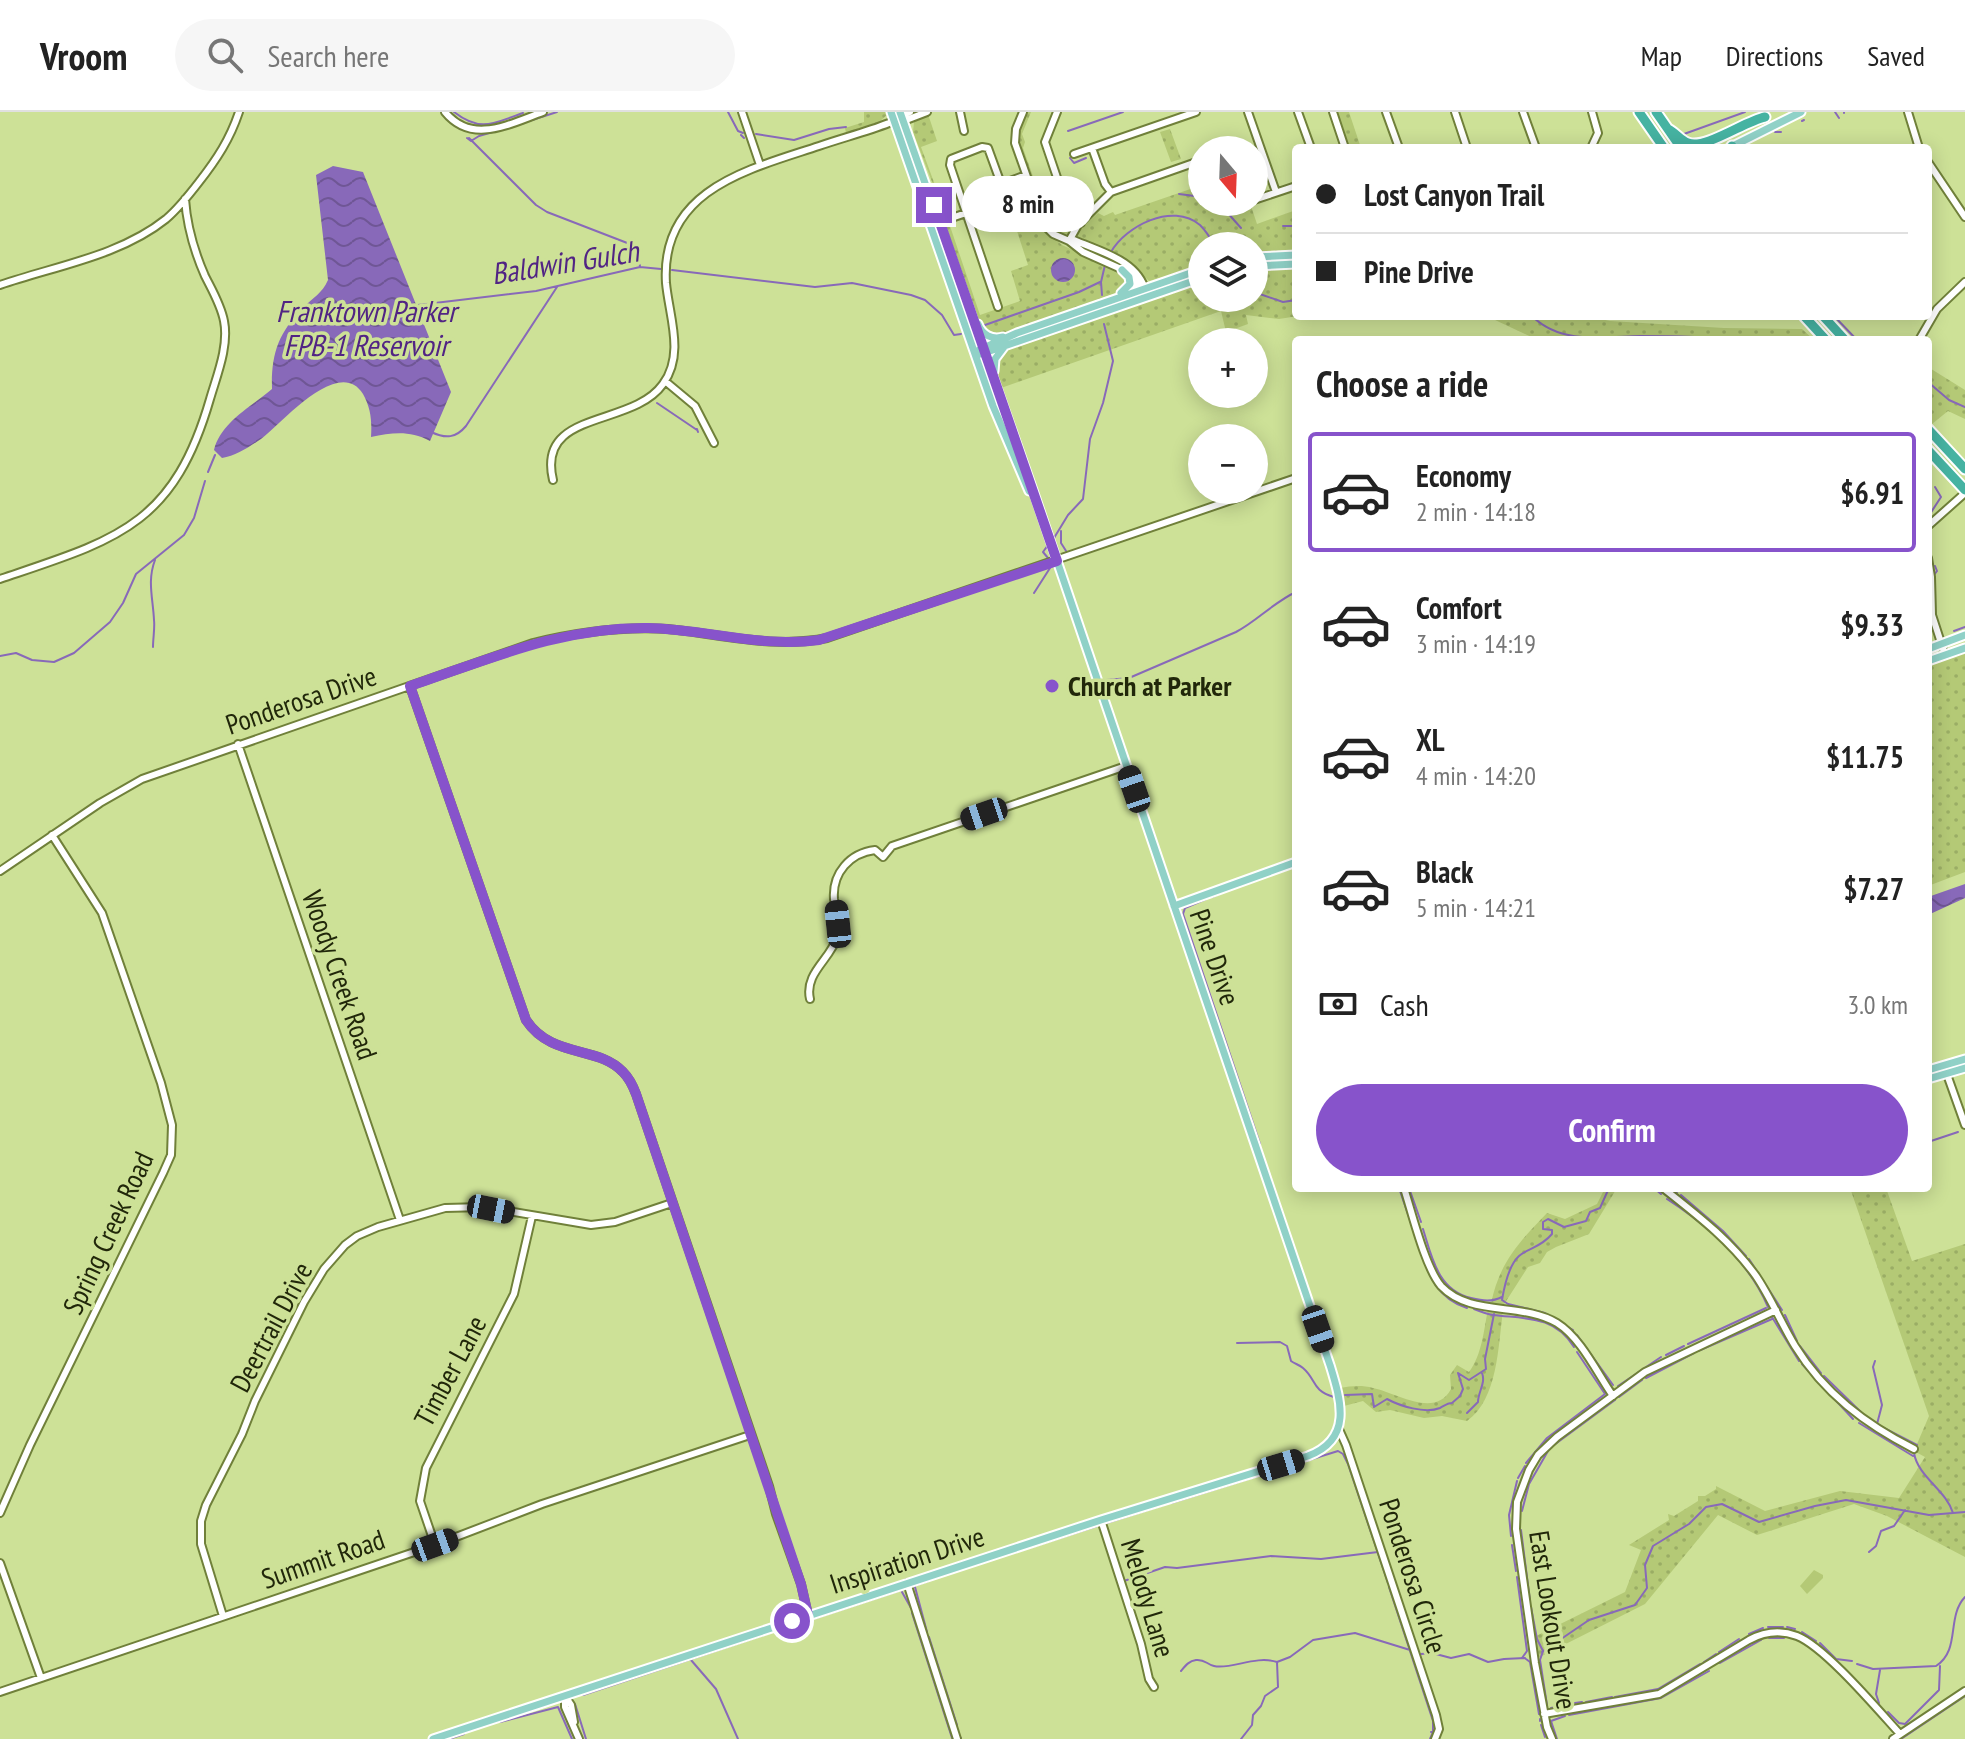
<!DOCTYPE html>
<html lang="en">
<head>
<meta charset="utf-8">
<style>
  :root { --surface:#fff; --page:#f6f6f6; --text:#222; --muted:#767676; --line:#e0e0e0; --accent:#8753cb }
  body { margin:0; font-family:"PT Sans Narrow",sans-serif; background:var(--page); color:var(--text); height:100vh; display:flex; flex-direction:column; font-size:30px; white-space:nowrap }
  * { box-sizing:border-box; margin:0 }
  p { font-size:26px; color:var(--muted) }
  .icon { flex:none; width:44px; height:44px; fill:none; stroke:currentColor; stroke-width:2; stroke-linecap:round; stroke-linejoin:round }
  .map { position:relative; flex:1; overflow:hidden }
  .sheet { position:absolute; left:1292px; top:224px; width:640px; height:856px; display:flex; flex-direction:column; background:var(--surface); border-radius:8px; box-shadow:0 4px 20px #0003 }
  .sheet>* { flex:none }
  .top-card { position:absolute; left:1292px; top:32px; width:640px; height:176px; border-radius:8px; box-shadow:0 4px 20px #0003; display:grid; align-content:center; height:176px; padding:0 24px; background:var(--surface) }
  .needle { width:52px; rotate:161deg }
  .buttons { position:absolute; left:1188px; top:24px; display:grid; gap:16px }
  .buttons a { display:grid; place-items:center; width:80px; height:80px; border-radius:50%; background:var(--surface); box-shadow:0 4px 20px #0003; font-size:40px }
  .end { position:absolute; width:36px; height:36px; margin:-18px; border:10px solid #8753cb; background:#fff; box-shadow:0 0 0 4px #fff }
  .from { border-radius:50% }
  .bubble { position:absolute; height:56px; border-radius:28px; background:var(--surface); box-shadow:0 4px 20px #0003; font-size:26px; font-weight:800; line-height:56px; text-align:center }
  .car { position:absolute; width:24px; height:48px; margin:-24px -12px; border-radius:10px; box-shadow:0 0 6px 2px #0007; background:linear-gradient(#222 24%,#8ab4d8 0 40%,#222 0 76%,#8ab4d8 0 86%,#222 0) }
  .top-card b { display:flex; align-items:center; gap:28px; height:76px; font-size:30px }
  .top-card b+b { border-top:2px solid var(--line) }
  .top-card i { width:20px; height:20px; background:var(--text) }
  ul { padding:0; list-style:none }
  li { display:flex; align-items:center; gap:24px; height:120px; margin:0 16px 12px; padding:0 8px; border:4px solid transparent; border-radius:8px }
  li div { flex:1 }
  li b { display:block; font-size:30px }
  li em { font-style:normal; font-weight:800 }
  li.current { border-color:var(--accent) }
  li>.icon { width:72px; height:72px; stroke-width:1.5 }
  h2 { padding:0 24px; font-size:36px; line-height:96px }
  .pay { display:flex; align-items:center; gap:20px; height:88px; padding:0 24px; font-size:30px }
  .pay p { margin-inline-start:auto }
  .action { display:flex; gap:16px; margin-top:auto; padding:16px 24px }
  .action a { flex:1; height:92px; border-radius:48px; background:var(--accent); color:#fff; font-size:32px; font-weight:800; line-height:92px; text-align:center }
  header { display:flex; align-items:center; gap:48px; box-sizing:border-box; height:112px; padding:0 40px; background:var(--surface); border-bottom:2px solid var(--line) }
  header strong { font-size:38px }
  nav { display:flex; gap:44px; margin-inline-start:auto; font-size:28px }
  .search { width:560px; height:72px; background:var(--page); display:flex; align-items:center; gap:20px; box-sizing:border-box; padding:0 28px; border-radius:44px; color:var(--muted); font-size:30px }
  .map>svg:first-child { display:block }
  .grass { fill:url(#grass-dots) }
  .pitch { fill:#b4c976 }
  .water { fill:url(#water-waves) }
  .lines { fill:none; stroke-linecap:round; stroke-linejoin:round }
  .stream { stroke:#8869b9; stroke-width:2 }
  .minor-casing { stroke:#70803a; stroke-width:10 }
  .major-casing { stroke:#fff; stroke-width:11 }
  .highway-casing { stroke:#fff; stroke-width:13 }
  .minor { stroke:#fff; stroke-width:6 }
  .major { stroke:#90d1c7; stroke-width:7 }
  .highway { stroke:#46b3a2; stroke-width:9 }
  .route { stroke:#8753cb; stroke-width:10 }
  .poi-dot { fill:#8753cb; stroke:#cde197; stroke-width:3 }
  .labels { text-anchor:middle; stroke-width:7; stroke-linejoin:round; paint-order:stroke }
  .poi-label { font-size:28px; font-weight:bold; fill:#21270a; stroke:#cde197; text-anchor:start }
  .street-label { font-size:28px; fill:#21270a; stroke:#cde197 }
  .water-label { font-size:30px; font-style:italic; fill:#512484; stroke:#cde197 }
</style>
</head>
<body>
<header>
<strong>Vroom</strong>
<div class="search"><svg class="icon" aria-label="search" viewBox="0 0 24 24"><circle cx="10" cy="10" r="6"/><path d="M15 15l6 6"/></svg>Search here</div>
<nav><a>Map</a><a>Directions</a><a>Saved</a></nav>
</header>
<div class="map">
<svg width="1965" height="1627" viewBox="0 0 1965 1627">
  <defs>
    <pattern id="grass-dots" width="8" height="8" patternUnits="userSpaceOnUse" patternTransform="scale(2)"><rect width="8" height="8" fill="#b4c976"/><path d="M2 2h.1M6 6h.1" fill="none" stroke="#9aad65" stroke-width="1.8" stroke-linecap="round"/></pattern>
    <pattern id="water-waves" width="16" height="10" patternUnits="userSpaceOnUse" patternTransform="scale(2)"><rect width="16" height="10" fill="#8869b9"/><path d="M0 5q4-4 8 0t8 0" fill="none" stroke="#6f5695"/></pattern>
  </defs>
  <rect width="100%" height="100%" fill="#cde197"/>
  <path class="grass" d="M864,0H887V3L879,10L846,21L845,16L864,10Z
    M1026,0H1031L1022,22L1025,30L1023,36L1047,104L1057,117L1064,120L1075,108V113L1068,123L1055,120L1046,110L1019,32L1018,19Z
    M1336,0H1349L1361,36H1348Z
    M928,2L937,29L921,35L946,103L941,102L935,84L937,83L913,20L914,10Z
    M1170,17L1181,47L1171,50L1160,20Z
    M1202,73V90H1227L1231,100L1251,94L1257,112L1296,98V140L1254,142V134H1202V154L1149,169L1128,149L1077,124L1079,118L1098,101L1104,104L1113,100L1115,103Z
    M1037,108L1046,120L1062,133L1123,161L1127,171L1121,179L1001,224L992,223L980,213L946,114L949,111L980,203L1020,189L1011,159L1028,153L1016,116Z
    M1296,154V204H1298L1279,207L1246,203L1248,212L1226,220L1221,199L1001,276L996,252L1008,237L1202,170V186H1254V157Z
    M1465,204H1587L1610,209L1724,216L1802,217L1814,228H1538L1495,208Z
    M1928,255L1965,278V307L1948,299L1932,312L1928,307Z
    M1965,539V760L1928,774V552Z
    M1605,1076H1617L1589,1122L1556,1135L1547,1140L1540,1151L1528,1155L1503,1194L1491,1192C1499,1151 1519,1130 1547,1101L1565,1107L1597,1092Z
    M1850,1076H1886L1912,1149L1965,1132V1445L1887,1404L1854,1392L1757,1423L1718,1403L1645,1492L1538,1546L1534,1525L1625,1480L1641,1438L1629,1433L1669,1408L1668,1402L1674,1404L1698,1389V1384H1705L1716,1377V1374L1765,1399L1840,1379L1899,1386L1925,1345L1914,1339L1929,1304Z
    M1488,1197L1503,1199C1498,1234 1498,1287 1467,1309L1442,1304L1424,1306L1390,1298L1376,1300L1363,1289L1344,1294L1340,1276C1351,1274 1362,1273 1373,1276C1397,1281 1435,1307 1451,1277L1450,1263L1457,1253L1469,1260C1482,1243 1484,1217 1488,1197Z"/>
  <path class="pitch" d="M1814,1458L1823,1463V1466L1807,1482L1800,1474Z"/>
  <path class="water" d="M333,54L363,60L451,280L430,329C409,318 392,321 371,325C372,310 371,296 363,282C339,243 281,312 261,327C249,335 236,344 222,346L214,338C221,310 251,295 272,277C271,243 278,221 303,196C313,185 322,182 328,168L316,63Z
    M1051 158a12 12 0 1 1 24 0a12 12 0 1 1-24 0Z
    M1965,772V786L1928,803V785Z"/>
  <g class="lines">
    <path class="stream" d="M454,0C481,21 494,11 523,1
      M728,0L738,19L743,21
      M1835,0L1839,6
      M1844,0V1
      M529,9L557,0
      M1802,9L1804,8
      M1068,19L1123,0
      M1775,20H1781
      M756,22L794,28L829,17L846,15
      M1684,22L1745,0
      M741,23L744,26
      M467,26L471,29L479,24L524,11
      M469,26L536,93L547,100L635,134L640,154
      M1599,33L1602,35
      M1074,45L1085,41
      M1070,46L1074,51L1086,46
      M1179,82L1202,85
      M1218,90L1241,116
      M1283,114H1296
      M1111,140C1126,114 1172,90 1200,113C1206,119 1211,127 1215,134
      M672,158L815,175L852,171L911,183L925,188L942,203L954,223L961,222
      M1254,180L1283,190L1296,188
      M1102,183L1101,170L1105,153
      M418,193L536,179L640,155L661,157
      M1532,204C1561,233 1604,225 1640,224C1673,224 1709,225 1742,228
      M1834,204L1857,228
      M985,213L1079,180L1100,170
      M1872,227L1873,228
      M1928,270L1949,288L1965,295
      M657,291L697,318
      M697,317L698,320
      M431,320C446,327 456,326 466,314L557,175
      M208,360L215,343
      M1928,405L1941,385L1935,375
      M1061,419V431L1068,442
      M1054,426L1068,403L1083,387L1090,327L1103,291L1113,249L1104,212
      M1048,446L1043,440L1048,433
      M1934,463L1937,459L1935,454
      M1034,481L1050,456
      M1954,519L1965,515
      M153,535C153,526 155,516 154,508C153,486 147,469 155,448
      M0,544L16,541L32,548L54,550L74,541L110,510L123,491L136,462L184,423L194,406L205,369
      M1106,568L1129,566L1236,520C1257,509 1274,490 1296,480
      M1231,777L1296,754
      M1212,785L1225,779
      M1206,787L1185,796L1183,802L1260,1032
      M1928,1030L1958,1020
      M1399,1076L1414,1120
      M1409,1076L1421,1110
      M1654,1076L1661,1082
      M1673,1076L1677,1080
      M1681,1083L1723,1119L1746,1144
      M1667,1087C1707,1113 1749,1150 1768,1195
      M1423,1117C1432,1146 1438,1178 1471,1186C1483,1189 1492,1190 1502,1185
      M1420,1137C1428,1163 1438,1187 1467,1196
      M1749,1147L1782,1198
      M1502,1188C1504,1176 1509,1153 1519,1144C1530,1135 1540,1136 1552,1122V1118L1543,1117V1110L1548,1107L1564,1115L1586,1109L1590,1100L1600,1096L1609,1076
      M1502,1188L1508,1192L1545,1201L1573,1218
      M1474,1197C1479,1199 1487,1202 1493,1203C1525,1207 1554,1203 1574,1235
      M1785,1203L1797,1229
      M1772,1205L1799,1249
      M1577,1223L1613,1273
      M1237,1231L1280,1230L1287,1234L1291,1249C1295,1252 1300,1253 1303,1256C1317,1268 1311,1278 1334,1285
      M1688,1232L1766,1196
      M1800,1234L1821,1261
      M1698,1239L1772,1207
      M1666,1243L1684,1234
      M1875,1249L1873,1255L1882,1293L1877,1312
      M1802,1252L1853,1307
      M1824,1264L1866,1305
      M1646,1266L1694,1241
      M1618,1274L1661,1245
      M1345,1283L1372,1282L1374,1295L1387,1287C1400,1294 1425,1302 1440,1296C1444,1294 1447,1291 1452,1291L1460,1284L1463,1277L1458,1261L1469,1268L1486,1257L1485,1247L1494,1202
      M1619,1285L1642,1268
      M1467,1301L1478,1290C1478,1280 1486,1271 1482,1261
      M1859,1311L1913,1344
      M1878,1313L1917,1333
      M1554,1333L1615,1288
      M1914,1341C1918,1365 1946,1378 1953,1401
      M1526,1351L1547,1326L1605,1282L1577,1240
      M1518,1366L1525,1354
      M1171,1391L1338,1339L1343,1342L1348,1352L1388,1471
      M1522,1399L1529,1372L1548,1339
      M1521,1418L1530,1489
      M1511,1424L1509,1403L1517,1369
      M1512,1433L1516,1459
      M1869,1440L1876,1434L1881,1419L1894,1414L1905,1398
      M1517,1465L1527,1539L1522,1546
      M934,1466L1163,1393
      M1124,1469L1165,1455L1177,1456L1271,1444L1321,1447L1378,1440
      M915,1475L927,1520
      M1389,1475L1433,1609V1620
      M902,1480L911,1496
      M1531,1495L1537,1527L1543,1539L1540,1548L1547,1593
      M912,1501L952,1626
      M791,1514L928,1469
      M1768,1515H1783
      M1787,1515L1795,1517
      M1802,1520L1816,1529
      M1749,1522L1763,1516
      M929,1525L957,1613
      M1769,1526H1784
      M1820,1531L1836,1547L1852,1549
      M1542,1540L1589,1508L1635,1493L1647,1476L1645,1453L1653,1434L1689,1412L1706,1395L1722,1392L1759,1410L1815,1394L1846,1388L1929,1403L1965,1400
      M1719,1540L1739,1527
      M1421,1542L1432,1541L1451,1546L1469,1542L1488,1550L1504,1547L1525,1546
      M1526,1547L1530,1550L1539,1602
      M691,1548L716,1577L738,1627
      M1704,1550L1716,1542
      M1720,1551L1761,1528
      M1857,1552L1873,1557L1936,1554C1961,1538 1946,1505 1965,1485
      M1181,1559C1186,1553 1189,1549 1196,1548C1205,1547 1206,1552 1214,1554C1231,1558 1255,1543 1277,1550
      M583,1583L769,1521
      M1615,1585L1658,1577L1700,1552
      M1586,1590L1612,1585
      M1575,1591L1582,1590
      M1879,1591L1876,1582L1880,1558
      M575,1592L586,1627
      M1551,1596L1570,1592
      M1888,1600L1899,1611L1905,1612L1939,1578L1940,1554
      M1569,1603L1661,1586L1709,1559
      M1540,1607V1609
      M500,1610L558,1595L572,1627
      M1541,1613L1545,1625
      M961,1626V1627
      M449,1627L464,1622
      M1241,1627L1252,1613L1253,1603L1261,1594L1265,1584L1278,1575L1277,1550L1290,1545L1313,1528L1355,1521L1410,1538
      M1430,1627L1433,1620H1431
      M1557,1627L1551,1609L1565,1604
      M1901,1627L1965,1584"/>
    <g class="minor-casing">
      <path id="minor" d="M445,0C472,33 509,12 543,0
        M742,0L760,53
        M960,0L964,19
        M1023,0L1016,17L1015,31L1044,113L1053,122L1069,129L1074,128C1101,140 1138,148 1146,180
        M1057,0L1045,30L1067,95L1081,111
        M1248,0L1276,80
        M1298,0L1311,36
        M1333,0L1345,36
        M1386,0L1399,36
        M1455,0L1467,36
        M1523,0L1536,36
        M1908,0L1919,36
        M901,10L927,0
        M1092,36L1105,72L1111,80
        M1591,36L1598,21L1592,0
        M1074,42L1196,0
        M1928,50L1965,105
        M1002,72L1026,63
        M1254,88L1296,74
        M940,110L966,101
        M1069,129L1078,113L1111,80L1202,48
        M1069,129L1083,140L1130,161L1141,180
        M0,173C55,154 120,144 166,107C179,96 189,83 199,70C217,47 230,27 239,0
        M998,195L950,53L951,47L982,35L988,36L1016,113
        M1919,228L1937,197L1965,170
        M665,269L695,294L714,331
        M553,368C536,297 632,316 663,272C685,242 669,204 666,171C660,77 750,57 819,34C842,26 866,20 889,11C896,8 902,3 910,0
        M1928,414L1965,381
        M1928,446L1931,465L1932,503L1945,543
        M0,467C115,428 173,415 210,287C217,263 229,234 224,209C221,193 212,178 205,164C194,139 187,115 185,87
        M410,574L526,908C552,947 598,933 623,960C629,966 633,974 636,982L769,1374L776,1402L801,1472L808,1503
        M238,632L400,1108
        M0,759L100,691L142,667L533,531C578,520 622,514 668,517C721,522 774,537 827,526L1296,366
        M810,887C804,861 831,847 837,825C840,812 836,799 834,787C832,761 850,741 875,738L883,745L892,734L1126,654
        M1944,954L1965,1013
        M1404,1076C1412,1101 1425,1155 1441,1174C1470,1205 1522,1190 1557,1211C1581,1226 1597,1261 1613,1284
        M1663,1076C1697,1103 1730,1128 1756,1164C1771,1186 1781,1211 1795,1234C1824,1281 1865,1312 1914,1337
        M1338,1315L1346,1333L1436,1603L1439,1617L1435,1627
        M0,1401L30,1333L163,1061L171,1043L172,1013L161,971L102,801L52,723
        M1101,1408L1141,1532L1149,1567L1154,1575
        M435,1433L420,1389L426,1356L514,1182L532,1104
        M0,1451L41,1566
        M907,1471L957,1627
        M223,1504L201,1432V1409L206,1393L242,1322L255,1289L304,1190L324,1157L345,1133L357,1124L378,1115L445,1096L484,1095L591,1113L615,1110L672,1091
        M0,1580L435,1433L542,1392L750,1323
        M565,1584V1595L579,1627
        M565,1584L571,1593L574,1610
        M1544,1602L1659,1582L1749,1528C1764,1520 1781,1518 1797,1524C1825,1535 1878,1598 1900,1622
        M1552,1627L1547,1615L1535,1551L1516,1417L1517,1390L1529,1358L1538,1343L1557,1325L1645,1260L1776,1198
        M1893,1627L1965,1579"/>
    </g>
    <g class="major-casing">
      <path id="major" d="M891,0L993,294L1029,379
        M1729,36L1801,0
        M1254,145L1296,143
        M1254,154L1296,152
        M1121,181L1130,172L1129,165L1122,158
        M978,212C982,223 992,228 1003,225
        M979,238L1017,221L1202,157
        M981,242L1202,166
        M994,259L995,247L1004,235
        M1928,537L1965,523
        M1928,549L1965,536
        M1174,794L1296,750
        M1928,958L1965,947
        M1928,967L1965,956
        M433,1627L1101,1408L1308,1344C1353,1327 1341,1289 1330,1253L1034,381L900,0"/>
    </g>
    <g class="highway-casing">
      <path id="highway" d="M1639,0L1664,36
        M1656,0L1681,36
        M1668,17C1676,21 1680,28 1688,31C1705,38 1745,9 1765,5
        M1731,36L1732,34
        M1804,204L1826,228
        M1823,204L1845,228
        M1928,317L1965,357
        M1928,338L1965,378"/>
    </g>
    <use href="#minor" class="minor"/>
    <use href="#major" class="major"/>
    <use href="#highway" class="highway"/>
  </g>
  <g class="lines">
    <path class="route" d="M792,1509L808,1503L801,1472L636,982C633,974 629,966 623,960C598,933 552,947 526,908L410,574C490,547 561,515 648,516C705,517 761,536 819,528L1057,449L934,93"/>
  </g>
  <circle class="poi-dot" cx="1052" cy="574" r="8"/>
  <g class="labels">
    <g class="poi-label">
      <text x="1068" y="584">Church at Parker</text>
    </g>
    <g class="street-label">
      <text transform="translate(301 588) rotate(-19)" y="10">Ponderosa Drive</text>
      <text transform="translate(1215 845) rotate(71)" y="10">Pine Drive</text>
      <text transform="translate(340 863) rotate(71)" y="10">Woody Creek Road</text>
      <text transform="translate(108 1121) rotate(-65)" y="10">Spring Creek Road</text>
      <text transform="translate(271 1215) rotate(-62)" y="10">Deertrail Drive</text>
      <text transform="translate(450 1259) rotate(-62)" y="10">Timber Lane</text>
      <text transform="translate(323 1447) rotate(-19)" y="10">Summit Road</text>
      <text transform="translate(907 1448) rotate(-18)" y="10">Inspiration Drive</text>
      <text transform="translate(1413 1464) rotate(72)" y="10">Ponderosa Circle</text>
      <text transform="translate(1148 1486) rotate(73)" y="10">Melody Lane</text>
      <text transform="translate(1553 1508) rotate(81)" y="10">East Lookout Drive</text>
    </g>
    <g class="water-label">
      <text transform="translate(565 151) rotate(-9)" y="10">Baldwin Gulch</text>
      <text x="366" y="210">Franktown Parker<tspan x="366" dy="34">FPB-1 Reservoir</tspan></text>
    </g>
  </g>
</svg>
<div class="buttons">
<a><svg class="needle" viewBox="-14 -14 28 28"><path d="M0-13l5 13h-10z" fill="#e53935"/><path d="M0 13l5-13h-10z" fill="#767676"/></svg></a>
<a><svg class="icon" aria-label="layers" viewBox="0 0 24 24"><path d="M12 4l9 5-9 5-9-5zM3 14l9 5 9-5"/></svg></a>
<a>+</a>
<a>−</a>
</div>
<i class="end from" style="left:792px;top:1509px"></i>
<i class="end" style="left:934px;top:93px"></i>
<div class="bubble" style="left:962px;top:64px;width:132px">8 min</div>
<i class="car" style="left:1134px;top:677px;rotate:341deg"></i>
<i class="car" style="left:984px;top:702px;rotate:251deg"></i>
<i class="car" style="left:838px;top:812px;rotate:354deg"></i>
<i class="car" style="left:491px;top:1097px;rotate:101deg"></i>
<i class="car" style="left:1318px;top:1217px;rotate:161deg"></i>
<i class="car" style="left:1281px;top:1353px;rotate:73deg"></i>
<i class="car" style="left:435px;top:1433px;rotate:70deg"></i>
<div class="top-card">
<b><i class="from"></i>Lost Canyon Trail</b>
<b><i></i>Pine Drive</b>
</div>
<section class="sheet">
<h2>Choose a ride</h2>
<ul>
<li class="current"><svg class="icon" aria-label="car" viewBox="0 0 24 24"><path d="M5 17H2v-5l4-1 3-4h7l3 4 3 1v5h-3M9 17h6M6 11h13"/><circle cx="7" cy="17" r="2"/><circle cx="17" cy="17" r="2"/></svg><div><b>Economy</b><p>2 min · 14:18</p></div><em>$6.91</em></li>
<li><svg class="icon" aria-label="car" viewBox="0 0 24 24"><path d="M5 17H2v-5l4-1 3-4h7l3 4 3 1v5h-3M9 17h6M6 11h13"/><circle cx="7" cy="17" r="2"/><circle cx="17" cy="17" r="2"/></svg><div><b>Comfort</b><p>3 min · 14:19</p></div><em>$9.33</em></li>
<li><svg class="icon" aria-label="car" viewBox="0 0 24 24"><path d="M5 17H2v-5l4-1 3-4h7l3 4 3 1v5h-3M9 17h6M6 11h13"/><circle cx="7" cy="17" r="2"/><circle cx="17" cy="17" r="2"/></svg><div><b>XL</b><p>4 min · 14:20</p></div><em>$11.75</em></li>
<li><svg class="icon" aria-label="car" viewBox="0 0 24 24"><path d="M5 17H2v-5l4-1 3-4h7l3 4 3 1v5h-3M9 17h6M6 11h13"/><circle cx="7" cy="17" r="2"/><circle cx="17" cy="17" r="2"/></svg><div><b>Black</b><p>5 min · 14:21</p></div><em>$7.27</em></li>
</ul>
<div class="pay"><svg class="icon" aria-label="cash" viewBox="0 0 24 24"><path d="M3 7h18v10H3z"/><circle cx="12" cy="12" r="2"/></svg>Cash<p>3.0 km</p></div>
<div class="action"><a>Confirm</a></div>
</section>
</div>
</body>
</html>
